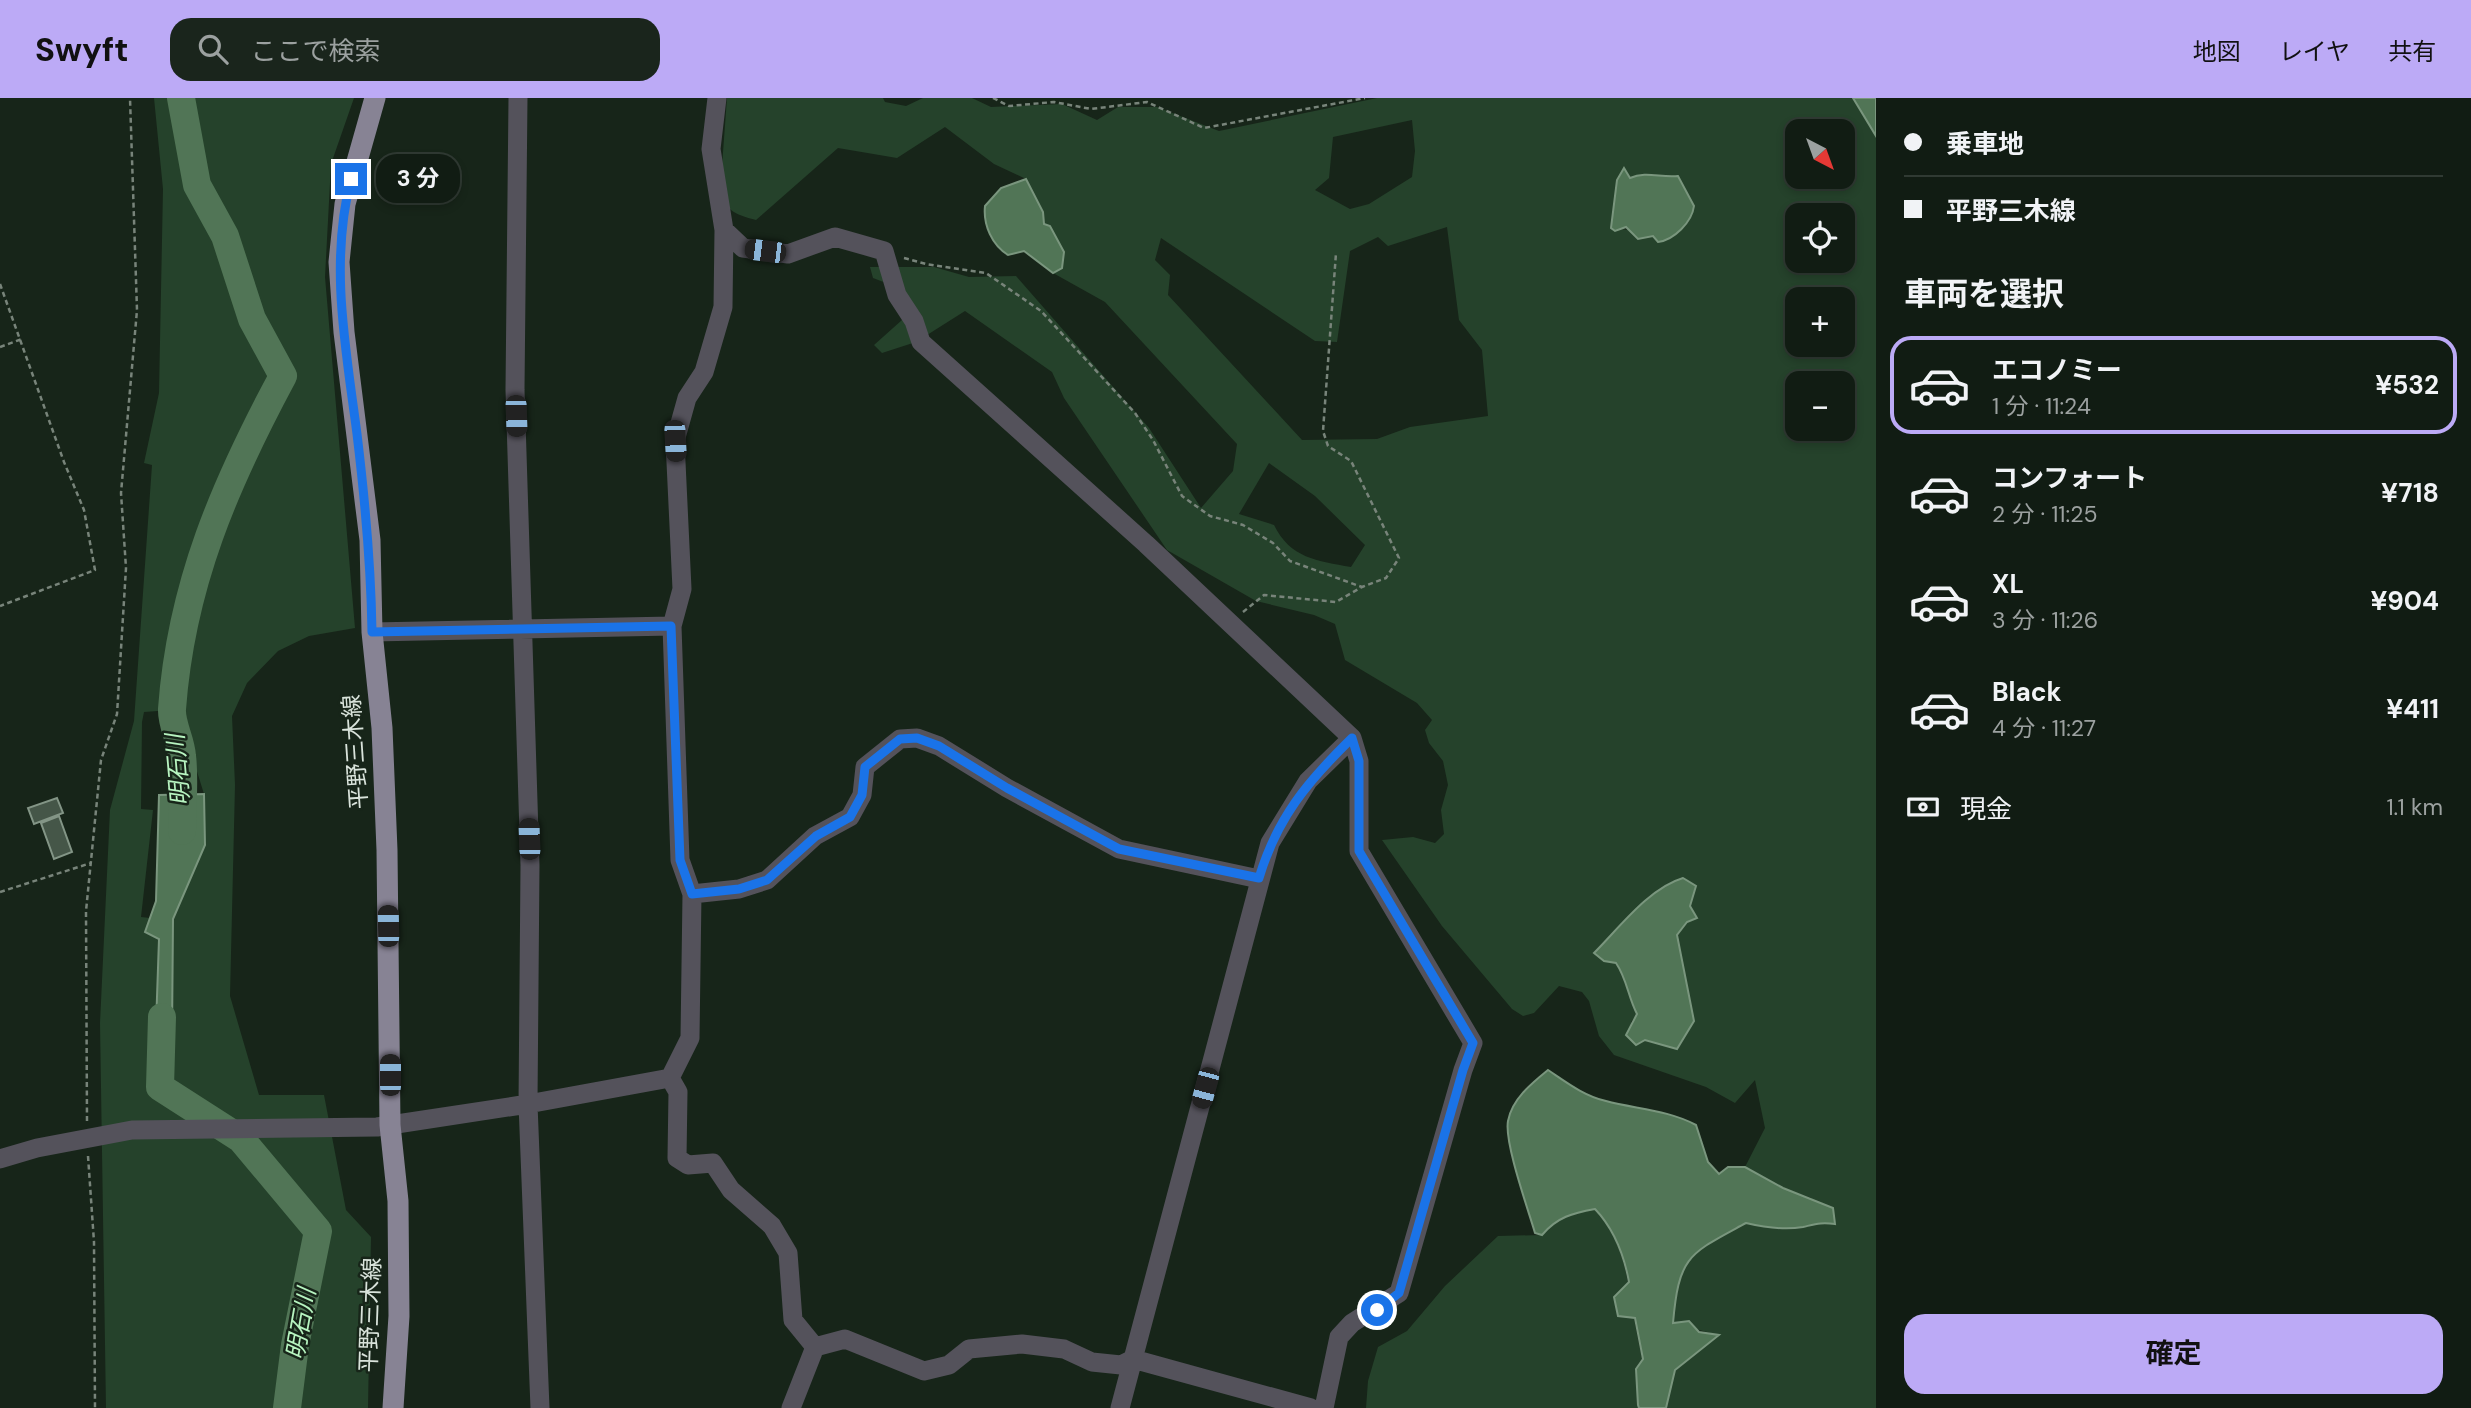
<!DOCTYPE html>
<html lang="ja">
<head>
<meta charset="utf-8">
<style>
  :root { --surface:#111c13; --page:#1a251c; --text:#f1f3f6; --muted:#9ca1a0; --line:#303a33; --accent:#bcaaf6 }
  body { margin:0; font-family:"DM Sans","Noto Sans JP",sans-serif; background:var(--page); color:var(--text); height:100vh; display:flex; flex-direction:column; font-size:26px; white-space:nowrap }
  * { box-sizing:border-box; margin:0 }
  p { font-size:23px; color:var(--muted) }
  .icon { flex:none; width:38px; height:38px; fill:none; stroke:currentColor; stroke-width:2; stroke-linecap:round; stroke-linejoin:round }
  .map { position:relative; flex:1; overflow:hidden }
  .side { display:flex; flex-direction:column; background:var(--surface); width:595px }
  .side>* { flex:none }
  .hud { display:grid; align-content:center; height:154px; padding:0 28px; background:var(--surface) }
  .needle { width:46px; rotate:139deg }
  .tools { position:absolute; left:1785px; top:21px; display:grid; gap:14px }
  .tools a { display:grid; place-items:center; width:70px; height:70px; border-radius:14px; background:var(--surface); box-shadow:0 4px 10px #0003,0 0 0 2px var(--line); font-size:35px }
  .end { position:absolute; width:32px; height:32px; margin:-16px; border:9px solid #1a73e8; background:#fff; box-shadow:0 0 0 4px #fff }
  .from { border-radius:50% }
  .bubble { position:absolute; height:49px; border-radius:21px; background:var(--surface); box-shadow:0 4px 10px #0003,0 0 0 2px var(--line); font-size:23px; font-weight:700; line-height:49px; text-align:center }
  .car { position:absolute; width:21px; height:42px; margin:-21px -10px; border-radius:9px; box-shadow:0 0 5px 2px #0007; background:linear-gradient(#222 24%,#8ab4d8 0 40%,#222 0 76%,#8ab4d8 0 86%,#222 0) }
  .hud b { display:flex; align-items:center; gap:24px; height:66px; font-size:26px }
  .hud b+b { border-top:2px solid var(--line) }
  .hud i { width:18px; height:18px; background:var(--text) }
  ul { padding:0; list-style:none }
  li { display:flex; align-items:center; gap:21px; height:98px; margin:0 14px 10px; padding:0 14px; border:4px solid transparent; border-radius:21px }
  li div { flex:1 }
  li b { display:block; font-size:26px }
  li em { font-style:normal; font-weight:700 }
  li.selected { border-color:var(--accent) }
  li>.icon { width:63px; height:63px; stroke-width:1.5 }
  h2 { padding:0 28px; font-size:32px; line-height:84px }
  .pay { display:flex; align-items:center; gap:18px; height:77px; padding:0 28px; font-size:26px }
  .pay p { margin-inline-start:auto }
  .cta { display:flex; gap:14px; margin-top:auto; padding:14px 28px }
  .cta a { flex:1; height:80px; border-radius:21px; background:var(--accent); color:#111; font-size:28px; font-weight:700; line-height:80px; text-align:center }
  header { display:flex; align-items:center; gap:42px; box-sizing:border-box; height:98px; padding:0 35px; background:var(--accent); color:#111 }
  header strong { font-size:33px }
  nav { display:flex; gap:38px; margin-inline-start:auto; font-size:24px }
  .search { width:490px; height:63px; background:var(--page); display:flex; align-items:center; gap:18px; box-sizing:border-box; padding:0 24px; border-radius:21px; color:var(--muted); font-size:26px }
  main { display:flex; flex:1; min-height:0 }
  .map>svg:first-child { display:block }
  .green { fill:#25422b; fill-rule:evenodd }
  .water { fill:#517556; stroke:#7a967e; stroke-width:2 }
  .lines { fill:none; stroke-linecap:round; stroke-linejoin:round }
  .river { stroke:#517556; stroke-width:28 }
  .building { fill:#455648; stroke:#839586; stroke-width:2 }
  .path { stroke:#78847a; stroke-width:2.5; stroke-dasharray:5 3.5; stroke-linecap:butt }
  .minor { stroke:#54525b; stroke-width:19 }
  .major { stroke:#878394; stroke-width:21 }
  .route { stroke:#1a73e8; stroke-width:9 }
  .labels { text-anchor:middle; stroke-width:5; stroke-linejoin:round; paint-order:stroke }
  .street-label { font-size:23px; fill:#d9e3db; stroke:#172519 }
  .water-label { font-size:24px; font-style:italic; fill:#b8f5c1; stroke:#172519 }
</style>
</head>
<body>
<header>
<strong>Swyft</strong>
<div class="search"><svg class="icon" aria-label="search" viewBox="0 0 24 24"><circle cx="10" cy="10" r="6"/><path d="M15 15l6 6"/></svg>ここで検索</div>
<nav><a>地図</a><a>レイヤ</a><a>共有</a></nav>
</header>
<main>
<div class="map">
<svg width="1876" height="1310" viewBox="0 0 1876 1310">
  <rect width="100%" height="100%" fill="#172519"/>
  <path class="green" d="M154,0H354L331,66L325,179L355,530L309,538L278,553L247,585L232,618L235,687L230,898L259,997H324L346,1112L371,1139L368,1310H106L100,925L110,712L134,623L152,367L144,365L159,295L163,91ZM185,611L191,654L204,696L205,747L173,821L172,936L168,956L156,957L159,841L145,833L150,820L141,819L153,712L141,711L142,624L144,614Z
    M727,0H883L885,4L906,8L923,0H972L991,9L1062,6L1097,22L1118,9H1157L1219,33L1377,0H1853L1876,38V1310H1666L1675,1272L1718,1237L1673,1225C1680,1154 1687,1158 1746,1125C1763,1129 1785,1132 1802,1129C1817,1126 1818,1123 1835,1126L1811,1100L1783,1090L1745,1069L1765,1030L1755,982L1735,1005L1706,989L1614,957L1599,938L1589,903L1582,894L1559,888L1534,915L1523,918L1512,911L1442,828L1382,742L1413,739L1435,745L1444,736L1441,712L1448,687L1443,663L1429,645L1425,632L1432,622L1417,605L1345,562L1335,526L1314,517L1256,503L1167,452L1064,300L1052,274L965,213L916,244L882,255L874,247L902,222L894,188L873,180L870,169H934L969,179L1016,178L1149,330L1201,410L1233,373L1237,346L1105,204L1053,175L1062,170L1044,126L1043,114L1026,81L994,66L945,29L897,60L838,50L756,122C737,117 727,114 720,95ZM1412,22L1415,53L1412,79L1369,106L1350,111L1315,92L1329,80L1333,39ZM1797,33H1843V79H1797ZM1653,76L1665,80L1678,78L1688,124L1665,143C1648,136 1629,131 1611,130L1617,82ZM1797,117H1843V163H1797ZM1447,129L1459,222L1482,252L1488,318L1410,329L1377,341L1302,342L1168,197L1170,177L1155,162L1161,140L1315,243L1337,244L1350,153L1378,139L1388,148ZM1797,201H1843V247H1797ZM1797,285H1843V331H1797ZM1269,365L1315,398L1365,447L1351,469C1317,463 1290,460 1274,427L1239,416ZM1673,783L1695,787L1687,824L1677,837L1694,923L1677,950L1645,942L1631,924L1637,916C1628,899 1627,881 1616,864L1604,863L1594,855L1644,806Z
    M1596,1111C1633,1154 1628,1209 1643,1262L1636,1271L1639,1310H1366L1368,1283L1378,1249L1407,1233L1445,1188L1498,1138L1542,1137C1558,1119 1573,1115 1596,1111Z"/>
  <path class="water" d="M1853,0H1876V38Z
    M1624,70L1630,80C1646,73 1661,80 1678,78L1694,108C1692,124 1674,142 1658,144L1653,138L1638,141L1626,129L1615,133L1611,130L1617,82Z
    M1026,81L1043,114L1044,126L1050,128L1064,154L1062,170L1053,175L1024,153L1008,157C992,147 983,127 985,108L1001,90Z
    M204,696L205,747L173,821L172,936L167,957H155L159,841L145,834L156,803L159,697Z
    M1683,780L1696,788L1690,808L1697,820L1687,824L1677,837L1694,923L1677,951L1645,942L1636,947L1626,937L1637,916C1628,899 1627,881 1616,865L1604,863L1594,855C1619,830 1649,790 1683,780Z
    M1548,972C1566,984 1584,998 1606,1003C1636,1011 1668,1012 1696,1027L1708,1064L1719,1076L1728,1069H1745L1783,1090L1833,1110L1835,1126C1821,1124 1816,1126 1803,1129C1785,1132 1763,1129 1746,1125C1689,1156 1679,1157 1673,1225L1689,1223L1699,1234L1719,1237L1675,1272L1666,1310H1639L1638,1307L1636,1271L1643,1261L1635,1220L1618,1218L1614,1199L1629,1184C1624,1157 1614,1131 1595,1111C1573,1115 1557,1119 1542,1137L1535,1135C1528,1111 1504,1044 1508,1023C1512,1001 1532,985 1548,972Z"/>
  <g class="lines">
    <path class="river" d="M181,0L197,87L225,138L252,221L283,278C225,386 181,487 172,611C171,626 181,642 182,658C185,682 182,708 182,733
      M162,919L160,989L241,1041L318,1133L295,1247L287,1310"/>
  </g>
  <path class="building" d="M57,700L63,715L34,726L28,710Z
    M59,718L72,754L54,761L41,725Z"/>
  <g class="lines">
    <path class="path" d="M993,0L1009,8L1054,4L1091,11L1147,4L1204,30L1365,0
      M904,160L926,166L986,175L1041,213L1135,315L1153,342L1182,398L1210,418L1243,427L1273,445L1290,463L1362,489
      M0,186L64,364L84,412L95,472L0,508
      M0,249L22,241
      M1243,514L1264,497L1336,504L1362,489L1386,480L1399,460L1351,363L1328,348L1323,333L1336,155
      M0,794L91,765
      M87,1023L86,813L101,662L117,616L126,470L121,395L137,212L130,0
      M88,1058L94,1144L95,1310"/>
    <path class="minor" d="M518,0L515,292L530,767L528,1006L540,1310
      M724,132L743,150L788,156L835,139L884,153L897,197L914,223L921,244L1146,446L1352,640L1359,663V753L1473,945L1463,972L1399,1195L1352,1225L1339,1239L1324,1310
      M372,534L672,528
      M692,796L739,791L767,782L815,738L850,719L862,697L865,669L900,641L917,640L939,648L1007,690L1119,751L1259,781
      M670,980L690,940L692,796L680,762L672,528L682,491L675,343L687,300L704,274L723,209L724,132L711,51L717,0
      M670,980L678,994L677,1060L688,1067L713,1065L731,1092L772,1128L788,1155L793,1222L815,1249
      M0,1061L37,1050L132,1032L377,1029L528,1006L670,980
      M815,1249L845,1241L924,1273L949,1267L969,1251L1022,1246L1064,1251L1092,1264L1121,1267L1133,1261L1311,1310
      M791,1310L815,1249
      M1120,1310L1270,745L1308,683L1352,640"/>
    <path class="major" d="M375,0L345,106L339,164L344,234L370,442L372,534L382,630L387,752L390,1027L398,1103L399,1218L393,1310"/>
  </g>
  <g class="lines">
    <path class="route" d="M351,81C329,166 346,251 357,336C365,402 371,467 372,534L671,528L680,762L692,796L739,791L767,782L816,738L850,719L862,697L865,669L900,641L917,640L939,648L1007,690L1119,751L1259,780C1277,720 1307,684 1352,640L1359,663V753L1473,945L1463,972L1399,1195L1377,1212"/>
  </g>
  <g class="labels">
    <g class="street-label">
      <text transform="translate(355 654) rotate(-94)" y="8">平野三木線</text>
      <text transform="translate(370 1217) rotate(-88)" y="8">平野三木線</text>
    </g>
    <g class="water-label">
      <text transform="translate(178 672) rotate(-95)" y="8">明石川</text>
      <text transform="translate(301 1226) rotate(-80)" y="8">明石川</text>
    </g>
  </g>
</svg>
<div class="tools">
<a><svg class="needle" viewBox="-14 -14 28 28"><path d="M0-13l5 13h-10z" fill="#e53935"/><path d="M0 13l5-13h-10z" fill="#9ca1a0"/></svg></a>
<a><svg class="icon" aria-label="locate" viewBox="0 0 24 24"><circle cx="12" cy="12" r="6"/><path d="M12 2v4M12 18v4M2 12h4M18 12h4"/></svg></a>
<a>+</a>
<a>−</a>
</div>
<i class="end from" style="left:1377px;top:1212px"></i>
<i class="end" style="left:351px;top:81px"></i>
<div class="bubble" style="left:376px;top:56px;width:84px">3 分</div>
<i class="car" style="left:765px;top:153px;rotate:277deg"></i>
<i class="car" style="left:516px;top:318px;rotate:178deg"></i>
<i class="car" style="left:675px;top:343px;rotate:177deg"></i>
<i class="car" style="left:529px;top:741px;rotate:358deg"></i>
<i class="car" style="left:388px;top:828px;rotate:359deg"></i>
<i class="car" style="left:390px;top:977px;rotate:0deg"></i>
<i class="car" style="left:1205px;top:990px;rotate:195deg"></i>
</div>
<section class="side">
<div class="hud">
<b><i class="from"></i>乗車地</b>
<b><i></i>平野三木線</b>
</div>
<h2>車両を選択</h2>
<ul>
<li class="selected"><svg class="icon" aria-label="car" viewBox="0 0 24 24"><path d="M5 17H2v-5l4-1 3-4h7l3 4 3 1v5h-3M9 17h6M6 11h13"/><circle cx="7" cy="17" r="2"/><circle cx="17" cy="17" r="2"/></svg><div><b>エコノミー</b><p>1 分 · 11:24</p></div><em>¥532</em></li>
<li><svg class="icon" aria-label="car" viewBox="0 0 24 24"><path d="M5 17H2v-5l4-1 3-4h7l3 4 3 1v5h-3M9 17h6M6 11h13"/><circle cx="7" cy="17" r="2"/><circle cx="17" cy="17" r="2"/></svg><div><b>コンフォート</b><p>2 分 · 11:25</p></div><em>¥718</em></li>
<li><svg class="icon" aria-label="car" viewBox="0 0 24 24"><path d="M5 17H2v-5l4-1 3-4h7l3 4 3 1v5h-3M9 17h6M6 11h13"/><circle cx="7" cy="17" r="2"/><circle cx="17" cy="17" r="2"/></svg><div><b>XL</b><p>3 分 · 11:26</p></div><em>¥904</em></li>
<li><svg class="icon" aria-label="car" viewBox="0 0 24 24"><path d="M5 17H2v-5l4-1 3-4h7l3 4 3 1v5h-3M9 17h6M6 11h13"/><circle cx="7" cy="17" r="2"/><circle cx="17" cy="17" r="2"/></svg><div><b>Black</b><p>4 分 · 11:27</p></div><em>¥411</em></li>
</ul>
<div class="pay"><svg class="icon" aria-label="cash" viewBox="0 0 24 24"><path d="M3 7h18v10H3z"/><circle cx="12" cy="12" r="2"/></svg>現金<p>1.1 km</p></div>
<div class="cta"><a>確定</a></div>
</section>
</main>
</body>
</html>
